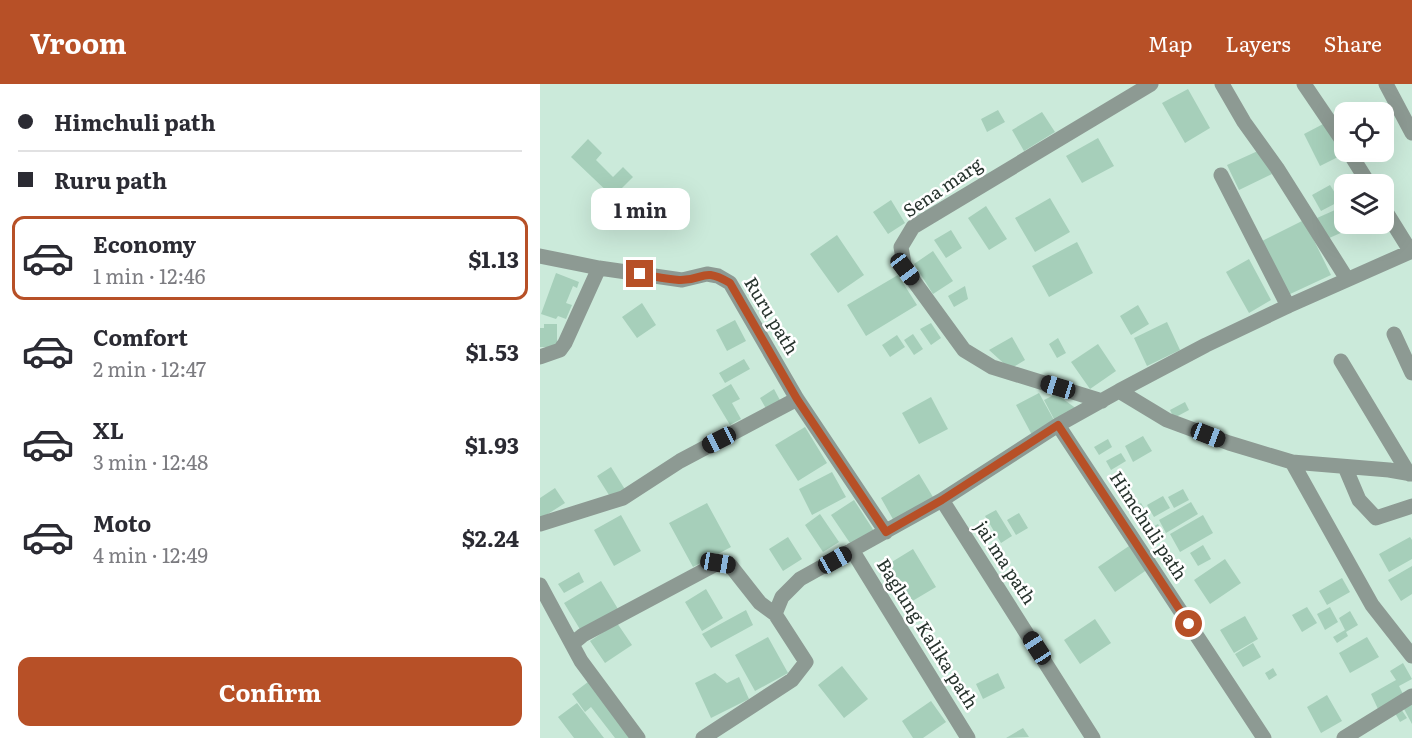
<!DOCTYPE html>
<html lang="en">
<head>
<meta charset="utf-8">
<style>
  :root { --surface:#fff; --page:#f2f2f3; --text:#2b2b33; --muted:#7c7c81; --line:#e1e1e2; --accent:#b75027 }
  body { margin:0; font-family:Literata,serif; background:var(--page); color:var(--text); height:100vh; display:flex; flex-direction:column; font-size:22px; white-space:nowrap }
  * { box-sizing:border-box; margin:0 }
  p { font-size:20px; color:var(--muted) }
  .icon { flex:none; width:33px; height:33px; fill:none; stroke:currentColor; stroke-width:2; stroke-linecap:round; stroke-linejoin:round }
  .map { position:relative; flex:1; overflow:hidden }
  .side { display:flex; flex-direction:column; background:var(--surface); width:540px }
  .side>* { flex:none }
  .hud { display:grid; align-content:center; height:132px; padding:0 18px; background:var(--surface) }
  .fabs { position:absolute; left:794px; top:18px; display:grid; gap:12px }
  .fabs a { display:grid; place-items:center; width:60px; height:60px; border-radius:12px; background:var(--surface); box-shadow:0 6px 24px #0002; font-size:30px }
  .end { position:absolute; width:27px; height:27px; margin:-14px; border:8px solid #b75027; background:#fff; box-shadow:0 0 0 3px #fff }
  .from { border-radius:50% }
  .bubble { position:absolute; height:42px; border-radius:12px; background:var(--surface); box-shadow:0 6px 24px #0002; font-size:20px; font-weight:700; line-height:42px; text-align:center }
  .car { position:absolute; width:18px; height:36px; margin:-18px -9px; border-radius:8px; box-shadow:0 0 4px 2px #0007; background:linear-gradient(#222 24%,#8ab4d8 0 40%,#222 0 76%,#8ab4d8 0 86%,#222 0) }
  .hud b { display:flex; align-items:center; gap:21px; height:57px; font-size:22px }
  .hud b+b { border-top:2px solid var(--line) }
  .hud i { width:15px; height:15px; background:var(--text) }
  ul { padding:0; list-style:none }
  li { display:flex; align-items:center; gap:18px; height:84px; margin:0 12px 9px; padding:0 6px; border:3px solid transparent; border-radius:12px }
  li div { flex:1 }
  li b { display:block; font-size:22px }
  li em { font-style:normal; font-weight:700 }
  li.active { border-color:var(--accent) }
  li>.icon { width:54px; height:54px; stroke-width:1.5 }
  .action { display:flex; gap:12px; margin-top:auto; padding:12px 18px }
  .action a { flex:1; height:69px; border-radius:12px; background:var(--accent); color:#fff; font-size:24px; font-weight:700; line-height:69px; text-align:center }
  header { display:flex; align-items:center; gap:36px; box-sizing:border-box; height:84px; padding:0 30px; background:var(--accent); color:#fff }
  header strong { font-size:28px }
  nav { display:flex; gap:33px; margin-inline-start:auto; font-size:21px }
  main { display:flex; flex:1; min-height:0 }
  .map>svg:first-child { display:block }
  .building { fill:#a6cfba }
  .lines { fill:none; stroke-linecap:round; stroke-linejoin:round }
  .street { stroke:#8d9a93; stroke-width:15 }
  .route { stroke:#b75027; stroke-width:8 }
  .labels { text-anchor:middle; stroke-width:5; stroke-linejoin:round; paint-order:stroke }
  .street-label { font-size:18px; fill:#27332d; stroke:#fff }
</style>
</head>
<body>
<header>
<strong>Vroom</strong>
<nav><a>Map</a><a>Layers</a><a>Share</a></nav>
</header>
<main>
<section class="side">
<div class="hud">
<b><i class="from"></i>Himchuli path</b>
<b><i></i>Ruru path</b>
</div>
<ul>
<li class="active"><svg class="icon" aria-label="car" viewBox="0 0 24 24"><path d="M5 17H2v-5l4-1 3-4h7l3 4 3 1v5h-3M9 17h6M6 11h13"/><circle cx="7" cy="17" r="2"/><circle cx="17" cy="17" r="2"/></svg><div><b>Economy</b><p>1 min · 12:46</p></div><em>$1.13</em></li>
<li><svg class="icon" aria-label="car" viewBox="0 0 24 24"><path d="M5 17H2v-5l4-1 3-4h7l3 4 3 1v5h-3M9 17h6M6 11h13"/><circle cx="7" cy="17" r="2"/><circle cx="17" cy="17" r="2"/></svg><div><b>Comfort</b><p>2 min · 12:47</p></div><em>$1.53</em></li>
<li><svg class="icon" aria-label="car" viewBox="0 0 24 24"><path d="M5 17H2v-5l4-1 3-4h7l3 4 3 1v5h-3M9 17h6M6 11h13"/><circle cx="7" cy="17" r="2"/><circle cx="17" cy="17" r="2"/></svg><div><b>XL</b><p>3 min · 12:48</p></div><em>$1.93</em></li>
<li><svg class="icon" aria-label="car" viewBox="0 0 24 24"><path d="M5 17H2v-5l4-1 3-4h7l3 4 3 1v5h-3M9 17h6M6 11h13"/><circle cx="7" cy="17" r="2"/><circle cx="17" cy="17" r="2"/></svg><div><b>Moto</b><p>4 min · 12:49</p></div><em>$2.24</em></li>
</ul>
<div class="action"><a>Confirm</a></div>
</section>
<div class="map">
<svg width="872" height="654" viewBox="0 0 872 654">
  <rect width="100%" height="100%" fill="#cbeada"/>
  <path class="building" d="M648,5L670,44L645,59L622,19Z
    M824,21L829,28H810Z
    M458,26L465,38L447,48L441,35Z
    M502,28L515,48L484,67L472,46Z
    M787,38L804,70L780,82L764,50Z
    M558,54L574,82L542,99L526,72Z
    M48,55L62,69L56,76L73,93L83,83L93,93L73,113L31,73Z
    M720,66L732,90L699,106L687,81Z
    M790,101L800,117L781,127L772,111Z
    M510,114L530,148L495,168L475,134Z
    M351,116L365,139L348,150L333,128Z
    M446,122L467,155L449,166L428,134Z
    M804,122V140H812L814,143L787,155L777,134Z
    M764,136L791,191L748,211L722,157Z
    M411,146L422,164L406,174L394,156Z
    M297,151L324,191L298,209L270,170Z
    M537,158L553,189L509,213L492,182Z
    M393,167L413,197L393,210L374,180Z
    M709,175L731,216L709,229L686,188Z
    M16,189L39,198L37,204L33,202L26,219L32,221L26,235L18,232L16,235L1,230Z
    M358,191L377,221L326,252L307,221Z
    M425,202L428,215L414,223L408,212Z
    M102,219L116,241L97,254L82,233Z
    M598,221L609,240L591,251L580,232Z
    M195,236L206,257L187,267L176,246Z
    M627,238L640,266L607,282L594,254Z
    M391,239L401,254L391,261L380,245Z
    M4,240H17V263H0V244H4Z
    M373,250L383,265L374,271L364,256Z
    M357,251L365,263L350,273L342,261Z
    M472,253L485,276L470,285L449,266Z
    M518,254L526,269L517,274L509,260Z
    M558,260L576,287L550,305L531,278Z
    M204,275L210,285L185,299L179,289Z
    M191,300L200,315L192,319L201,335L190,341L172,311Z
    M234,305L242,320L228,328L220,314Z
    M499,309L515,338L492,351L476,321Z
    M516,310L537,325L515,337L504,316Z
    M391,313L408,345L379,360L362,329Z
    M645,318L649,326L634,334L630,326Z
    M265,343L287,379L258,397L235,361Z
    M603,352L612,367L593,378L585,362Z
    M568,355L572,363L559,371L554,363Z
    M581,369L586,377L571,386L566,377Z
    M71,383L86,407L69,411L57,392Z
    M292,388L306,413L272,431L259,405Z
    M379,390L393,413L354,437L341,414Z
    M15,404L25,419L0,435V414Z
    M643,405L649,416L634,424L628,413Z
    M623,412L630,424L614,433L607,421Z
    M314,416L334,447L312,462L291,431Z
    M651,418L658,430L626,449L619,436Z
    M167,419L191,463L153,483L129,439Z
    M601,419L612,438L602,444L591,425Z
    M456,426L472,452L461,459L445,432Z
    M479,429L488,444L476,451L467,436Z
    M280,430L299,458L283,468L265,441Z
    M81,431L101,467L74,482L54,446Z
    M663,431L673,449L640,468L630,450Z
    M618,440L623,450L613,456L607,446Z
    M248,453L262,475L243,487L229,465Z
    M870,453L872,456V475L849,488L839,470Z
    M592,460L608,485L575,508L558,483Z
    M663,461L671,475L658,482L650,469Z
    M373,465L396,503L364,522L342,484Z
    M685,475L701,499L670,520L654,496Z
    M872,482V510L861,517L848,496Z
    M39,488L44,498L24,509L18,500Z
    M802,494L810,508L787,521L779,507Z
    M61,497L78,525L41,547L24,519Z
    M166,505L183,534L162,547L145,518Z
    M767,523L777,539L762,548L752,531Z
    M790,523L798,538L785,546L777,530Z
    M206,526L213,541L171,564L162,550Z
    M810,527L818,541L806,548L808,552L797,559L793,553L805,546L799,534Z
    M705,532L718,555L694,569L680,546Z
    M555,535L571,559L540,580L524,556Z
    M77,539L92,561L65,579L50,557Z
    M228,553L248,589L215,607L195,571Z
    M827,553L839,573L810,589L799,569Z
    M713,559L721,573L703,583L695,570Z
    M863,579L872,595L859,602L863,610L838,625L831,610L856,596L850,587Z
    M302,582L328,615L304,634L278,601Z
    M733,584L737,591L729,596L725,589Z
    M175,589L187,599L199,593L209,615L171,634L155,599Z
    M458,589L465,604L443,615L436,600Z
    M48,598L90,654H75L51,623L45,628L32,610Z
    M787,611L802,637L781,649L767,623Z
    M391,617L406,638L383,654H373L362,637Z
    M37,619L64,654H34L18,633Z
    M872,620V640L864,625Z
    M861,625L867,634L860,638L855,629Z
    M483,644L489,653L466,654Z"/>
  <g class="lines">
    <path class="street" d="M682,0L704,38L737,84L807,195
      M764,0L804,59
      M846,0L872,49
      M809,68L829,100
      M681,91L748,222
      M843,123L871,168
      M0,172L59,184L142,196L167,190L178,192L190,199L257,315L346,448
      M854,250L872,289
      M0,273L20,266L25,259L59,184
      M801,277L869,390
      M579,307L627,336L689,359L752,378L832,521L872,572
      M562,317L452,283L424,266L365,185L361,163L373,143L611,0
      M518,341L724,654
      M752,378L849,386L872,390
      M805,383L819,416L836,434L872,422
      M402,416L553,654
      M0,440L83,414L140,377L257,315
      M312,466L428,654
      M0,501L41,577L98,654
      M32,560L43,551L178,479L190,481L220,519L235,530
      M163,654L252,596L266,578L235,530L242,513L260,495L402,416L518,341L579,307L666,261L748,222L872,167
      M804,654L872,612"/>
  </g>
  <g class="lines">
    <path class="route" d="M100,190C113,192 126,195 139,196C165,197 161,182 190,199L257,315L346,448L402,416L518,341L649,540"/>
  </g>
  <g class="labels">
    <g class="street-label">
      <text transform="translate(403 104) rotate(-34)" y="6">Sena marg</text>
      <text transform="translate(231 232) rotate(59)" y="6">Ruru path</text>
      <text transform="translate(608 442) rotate(57)" y="6">Himchuli path</text>
      <text transform="translate(465 479) rotate(57)" y="6">jai ma path</text>
      <text transform="translate(387 550) rotate(58)" y="6">Baglung Kalika path</text>
    </g>
  </g>
</svg>
<div class="fabs">
<a><svg class="icon" aria-label="locate" viewBox="0 0 24 24"><circle cx="12" cy="12" r="6"/><path d="M12 2v4M12 18v4M2 12h4M18 12h4"/></svg></a>
<a><svg class="icon" aria-label="layers" viewBox="0 0 24 24"><path d="M12 4l9 5-9 5-9-5zM3 14l9 5 9-5"/></svg></a>
</div>
<i class="end from" style="left:649px;top:540px"></i>
<i class="end" style="left:100px;top:190px"></i>
<div class="bubble" style="left:51px;top:104px;width:99px">1 min</div>
<i class="car" style="left:365px;top:185px;rotate:143deg"></i>
<i class="car" style="left:518px;top:303px;rotate:287deg"></i>
<i class="car" style="left:668px;top:351px;rotate:111deg"></i>
<i class="car" style="left:179px;top:356px;rotate:243deg"></i>
<i class="car" style="left:295px;top:476px;rotate:61deg"></i>
<i class="car" style="left:178px;top:479px;rotate:100deg"></i>
<i class="car" style="left:497px;top:564px;rotate:327deg"></i>
</div>
</main>
</body>
</html>
